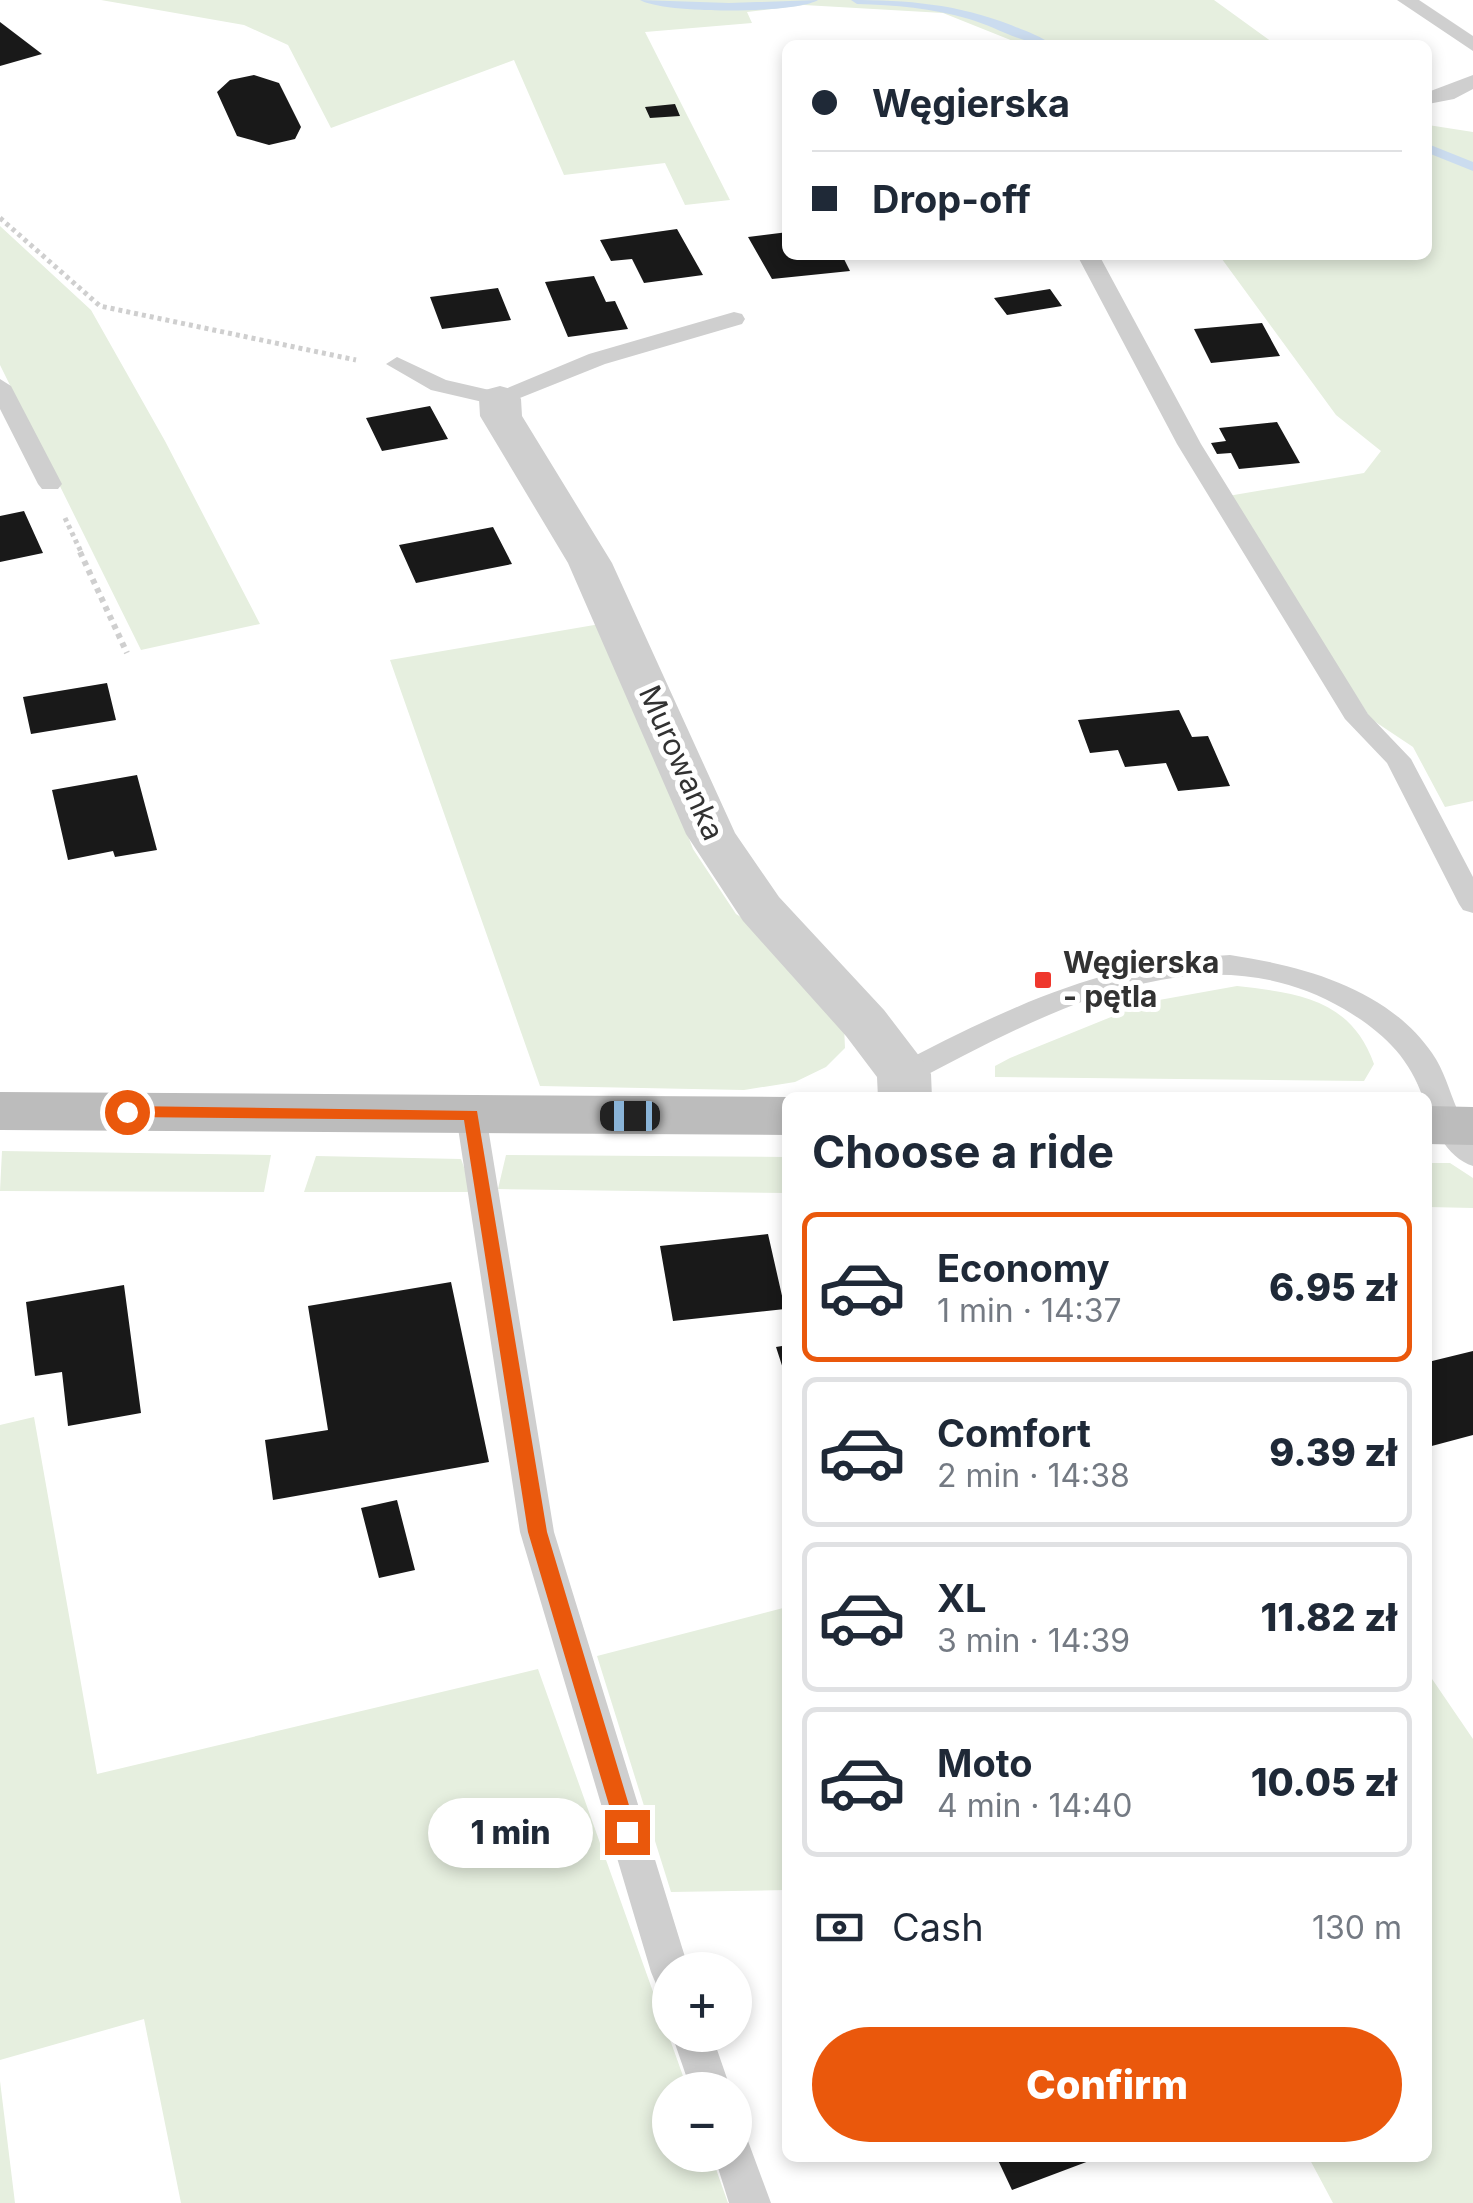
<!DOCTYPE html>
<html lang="en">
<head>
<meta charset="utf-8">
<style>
  :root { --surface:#fff; --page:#f6f6f7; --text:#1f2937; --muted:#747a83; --line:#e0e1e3; --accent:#ea580c }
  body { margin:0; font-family:Inter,sans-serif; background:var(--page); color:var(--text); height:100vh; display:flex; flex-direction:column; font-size:38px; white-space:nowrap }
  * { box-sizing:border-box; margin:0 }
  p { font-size:32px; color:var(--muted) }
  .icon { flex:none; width:55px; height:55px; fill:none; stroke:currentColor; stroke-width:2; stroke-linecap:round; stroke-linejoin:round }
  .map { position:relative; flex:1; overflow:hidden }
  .drawer { position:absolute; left:782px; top:1092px; width:650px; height:1070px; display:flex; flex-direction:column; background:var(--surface); border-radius:15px; box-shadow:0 5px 15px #0003 }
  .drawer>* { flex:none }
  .banner { position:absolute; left:782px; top:40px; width:650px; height:220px; border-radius:15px; box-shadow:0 5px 15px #0003; display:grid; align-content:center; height:220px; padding:0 30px; background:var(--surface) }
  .tools { position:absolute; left:652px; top:1952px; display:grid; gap:20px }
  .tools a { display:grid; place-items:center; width:100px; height:100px; border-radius:50%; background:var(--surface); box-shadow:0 5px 15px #0003; font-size:50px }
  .end { position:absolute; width:45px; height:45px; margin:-22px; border:12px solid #ea580c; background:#fff; box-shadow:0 0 0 5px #fff }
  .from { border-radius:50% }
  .bubble { position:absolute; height:70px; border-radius:35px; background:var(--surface); box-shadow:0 5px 15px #0003; font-size:32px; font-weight:800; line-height:70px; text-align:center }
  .car { position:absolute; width:30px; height:60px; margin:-30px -15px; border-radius:12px; box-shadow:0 0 8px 2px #0007; background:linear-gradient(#222 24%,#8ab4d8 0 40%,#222 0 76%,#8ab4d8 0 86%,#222 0) }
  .banner b { display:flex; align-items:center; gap:35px; height:95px; font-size:38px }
  .banner b+b { border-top:2px solid var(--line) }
  .banner i { width:25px; height:25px; background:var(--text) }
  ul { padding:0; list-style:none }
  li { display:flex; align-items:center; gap:30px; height:150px; margin:0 20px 15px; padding:0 10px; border:5px solid var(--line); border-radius:15px }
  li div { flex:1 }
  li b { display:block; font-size:38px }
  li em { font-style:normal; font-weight:800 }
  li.selected { border-color:var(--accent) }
  li>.icon { width:90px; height:90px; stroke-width:1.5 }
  h2 { padding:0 30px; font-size:45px; line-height:120px }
  .pay { display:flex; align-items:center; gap:25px; height:110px; padding:0 30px; font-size:38px }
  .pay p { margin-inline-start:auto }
  .cta { display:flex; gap:20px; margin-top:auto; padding:20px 30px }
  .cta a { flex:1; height:115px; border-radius:60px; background:var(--accent); color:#fff; font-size:40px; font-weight:800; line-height:115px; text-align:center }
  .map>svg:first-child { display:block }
  .green { fill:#e6efdf }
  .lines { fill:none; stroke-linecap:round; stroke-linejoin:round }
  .stream { fill:#cbdcef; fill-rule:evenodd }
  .building { fill:#191919 }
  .path-far1 { stroke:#cfcfcf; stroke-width:5; stroke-dasharray:4 4; stroke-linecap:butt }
  .path { stroke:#cfcfcf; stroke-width:6; stroke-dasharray:5 5; stroke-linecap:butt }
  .lane { fill:#cfcfcf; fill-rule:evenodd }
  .street { fill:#cfcfcf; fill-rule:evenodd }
  .secondary { fill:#bcbcbc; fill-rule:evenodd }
  .route { fill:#ea580c }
  .poi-dot { fill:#ef372d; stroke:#fff; stroke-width:4 }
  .labels { text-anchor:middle; stroke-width:10; stroke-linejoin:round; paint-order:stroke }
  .street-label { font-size:30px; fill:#323232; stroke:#fff }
  .poi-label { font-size:30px; font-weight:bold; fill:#323232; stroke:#fff; text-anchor:start }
</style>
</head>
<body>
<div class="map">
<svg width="1473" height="2203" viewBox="0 0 1473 2203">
  <rect width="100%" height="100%" fill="#fff"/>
  <path class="green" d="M101,0H1214L1276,45H1023L943,13L804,5L747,12L752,23L645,32L730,200L685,205L665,163L564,175L514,60L331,128L288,45L244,25Z
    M1428,125L1473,132V801L1445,807L1413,747L1371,719L1228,496L1364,473L1381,451L1336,415L1219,255H1428Z
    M0,226L91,310L165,441L260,624L141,650L0,365Z
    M606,623L693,849L736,914L768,934L844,1026L845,1048L826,1067L795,1082L744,1090L540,1086L390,660Z
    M1237,986C1298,993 1351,999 1374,1064L1364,1081L995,1077V1066L1010,1058L1148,1002Z
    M2,1151L271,1155L264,1192L0,1191Z
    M506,1155L787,1157V1193L498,1189Z
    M316,1156L461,1159L473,1192H304Z
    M1428,1163H1450L1473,1178V1208L1428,1207Z
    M34,1417L97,1774L538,1669L688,2090H670V2155H711L728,2203H181L144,2019L0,2060V1425Z
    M787,1607V1890L671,1892L597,1656Z
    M1428,1673L1473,1739V2203H1333L1309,2158H1428Z
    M0,2081L15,2203H0Z"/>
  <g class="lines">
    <path class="stream" d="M640,0L729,3L818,0C795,14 664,14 640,0Z
      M851,0C907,0 957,4 1011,25C1025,31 1041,36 1052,45C1023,45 997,27 969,19C932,8 895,5 857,4Z
      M1428,144L1473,162V171L1428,153Z"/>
  </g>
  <path class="building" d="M0,22L42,54L0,66Z
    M254,75L279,83L301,127L295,139L269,145L237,136L217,92L230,80Z
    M675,104L680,116L650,118L645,107Z
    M677,229L703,275L644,283L632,259L611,261L600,240Z
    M788,232V255H842L850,271L772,279L748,237Z
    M594,276L606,302L615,301L628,329L568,337L545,282Z
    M498,288L511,320L442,329L430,297Z
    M1050,289L1062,306L1007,315L994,298Z
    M1262,323L1280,356L1211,363L1194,329Z
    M430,406L448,439L382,451L366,418Z
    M1277,422L1300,463L1239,469L1231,453L1217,454L1211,443L1226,441L1219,428Z
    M24,511L43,553L0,562V516Z
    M493,527L512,564L416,583L399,545Z
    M107,683L116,720L31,734L23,697Z
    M1179,710L1192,737L1208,736L1230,786L1178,791L1166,763L1125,767L1118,750L1090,753L1078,720Z
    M137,775L157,850L115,857L113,851L68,860L52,790Z
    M768,1234L785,1309L673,1321L660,1246Z
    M451,1282L489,1462L273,1500L265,1440L328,1430L308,1306Z
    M124,1285L141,1413L68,1426L62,1372L35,1376L26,1302Z
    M788,1345V1381H787L776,1347Z
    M1473,1351V1435L1428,1447V1362Z
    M397,1500L415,1570L379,1578L361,1508Z
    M997,2158H1097L1012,2190Z"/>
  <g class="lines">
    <path class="path-far1" d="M0,218L100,306L356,360
      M65,518L82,554"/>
    <path class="path" d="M80,552L127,653"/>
    <path class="lane" d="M1397,0H1419L1473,36V51Z
      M1473,75V89L1454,99L1428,104V92Z
      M1077,255H1099L1201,444L1368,714L1411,759L1473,877V913L1463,910L1459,904L1387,763L1345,719L1177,444Z
      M734,312L742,314L745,319L742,324L605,364L500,406L431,390L386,364L397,357L446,380L498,392L589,354Z
      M0,379L11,386L62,484L58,489H42L38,484L0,409Z
      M1230,955C1303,966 1387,988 1432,1053C1444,1070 1449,1090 1457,1109C1460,1119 1469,1126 1473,1135C1473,1143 1473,1157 1473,1166C1447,1158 1428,1123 1428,1098H1423C1409,1056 1381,1031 1344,1009C1202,925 1043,1014 915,1081H893L889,1074L893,1067C1005,1009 1103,961 1230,955Z
      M471,1104L482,1108L486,1115L554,1532L689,1970H670V1989L656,1984L651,1972L520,1532L456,1115L460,1108Z
      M672,2035H712L731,2090H691Z
      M735,2136L748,2141L771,2203H729L714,2155H735Z"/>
    <path class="street" d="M500,386L515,390L521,399L522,416L612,563L735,833L779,897L884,1010L923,1061L931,1074L932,1098H878L877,1077L846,1036L743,921L686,834L568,563L480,416L479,399L485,390Z"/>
    <path class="secondary" d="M0,1092L788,1097L791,1098H788V1135L0,1130Z
      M1428,1106L1473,1107V1145L1428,1144Z"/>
  </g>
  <path class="route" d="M127,1106L477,1111L547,1532L637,1832L634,1839L627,1841L617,1832L528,1532L464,1120L127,1117L119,1112Z"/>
  <rect class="poi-dot" x="1033" y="970" width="20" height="20" rx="5"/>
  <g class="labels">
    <g class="street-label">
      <text transform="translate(681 763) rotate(66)" y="10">Murowanka</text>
    </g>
    <g class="poi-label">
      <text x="1063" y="973">Węgierska<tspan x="1063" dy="34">- pętla</tspan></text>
    </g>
  </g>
</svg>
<div class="tools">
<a>+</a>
<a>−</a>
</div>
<i class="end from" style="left:127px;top:1112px"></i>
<i class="end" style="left:627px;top:1832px"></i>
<div class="bubble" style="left:428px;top:1798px;width:165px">1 min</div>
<i class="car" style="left:630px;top:1116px;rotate:270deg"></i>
<div class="banner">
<b><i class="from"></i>Węgierska</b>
<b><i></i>Drop-off</b>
</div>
<section class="drawer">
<h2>Choose a ride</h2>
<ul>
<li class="selected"><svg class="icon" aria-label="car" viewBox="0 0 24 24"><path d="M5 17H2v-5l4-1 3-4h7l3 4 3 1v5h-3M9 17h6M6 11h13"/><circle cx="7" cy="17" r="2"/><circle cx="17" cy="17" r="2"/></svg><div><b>Economy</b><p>1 min · 14:37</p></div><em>6.95 zł</em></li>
<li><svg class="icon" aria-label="car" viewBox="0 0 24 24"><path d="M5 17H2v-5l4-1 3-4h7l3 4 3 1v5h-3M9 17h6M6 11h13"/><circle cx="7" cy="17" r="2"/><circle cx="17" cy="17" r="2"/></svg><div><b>Comfort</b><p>2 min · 14:38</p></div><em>9.39 zł</em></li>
<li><svg class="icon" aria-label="car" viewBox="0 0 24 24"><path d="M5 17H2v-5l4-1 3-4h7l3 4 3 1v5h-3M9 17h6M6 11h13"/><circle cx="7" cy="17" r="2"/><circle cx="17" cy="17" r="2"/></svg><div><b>XL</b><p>3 min · 14:39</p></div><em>11.82 zł</em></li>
<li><svg class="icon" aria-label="car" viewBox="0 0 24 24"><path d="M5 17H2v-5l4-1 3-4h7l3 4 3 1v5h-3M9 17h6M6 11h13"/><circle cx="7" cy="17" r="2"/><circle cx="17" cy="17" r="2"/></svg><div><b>Moto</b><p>4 min · 14:40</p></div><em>10.05 zł</em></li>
</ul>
<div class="pay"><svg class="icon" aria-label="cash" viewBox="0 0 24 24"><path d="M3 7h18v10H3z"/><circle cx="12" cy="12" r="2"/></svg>Cash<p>130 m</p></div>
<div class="cta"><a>Confirm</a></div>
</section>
</div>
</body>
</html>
